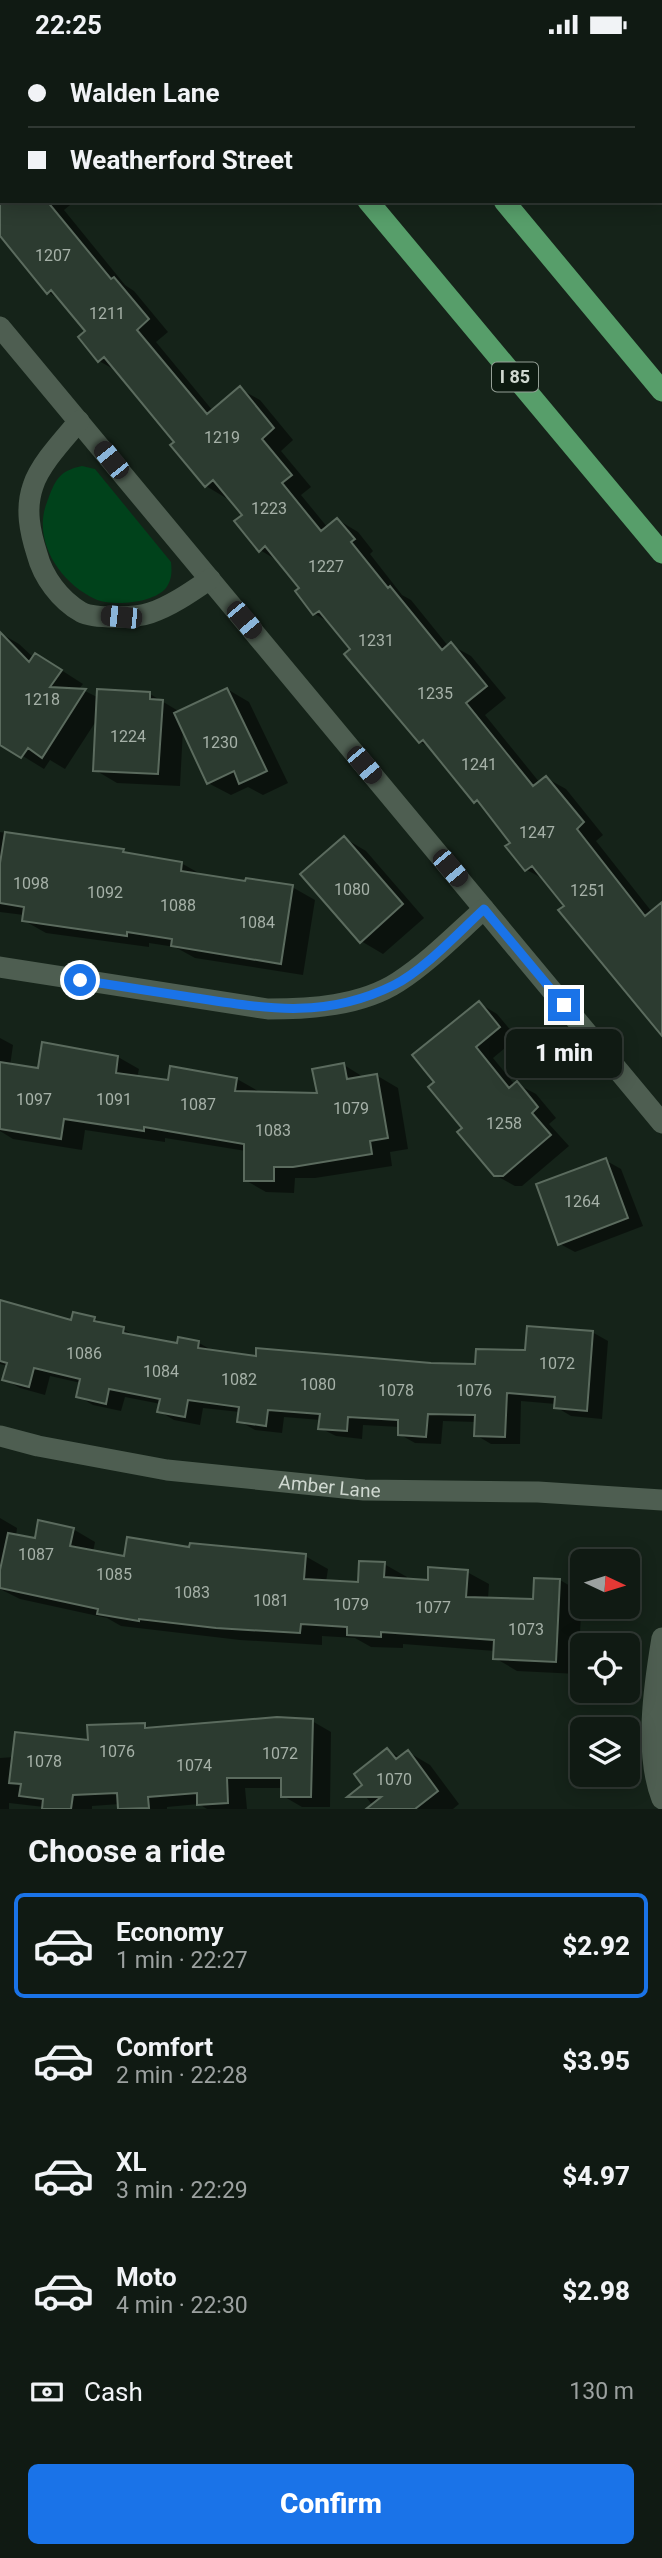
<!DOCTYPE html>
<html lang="en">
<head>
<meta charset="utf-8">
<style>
  :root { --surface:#101a13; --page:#1e2721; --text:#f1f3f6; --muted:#9ca1a0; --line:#303833; --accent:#1a73e8 }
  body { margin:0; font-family:Roboto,sans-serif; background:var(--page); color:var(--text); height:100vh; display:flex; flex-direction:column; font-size:26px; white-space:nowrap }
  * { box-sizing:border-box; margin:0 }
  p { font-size:23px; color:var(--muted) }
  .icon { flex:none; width:38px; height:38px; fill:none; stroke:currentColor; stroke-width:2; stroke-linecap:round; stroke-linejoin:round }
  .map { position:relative; height:1760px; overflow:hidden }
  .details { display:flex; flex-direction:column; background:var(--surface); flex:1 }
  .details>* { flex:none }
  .banner { position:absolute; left:0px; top:0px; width:663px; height:154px; box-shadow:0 4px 18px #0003,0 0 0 2px var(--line); display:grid; align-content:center; height:154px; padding:0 28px; background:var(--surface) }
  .needle { width:46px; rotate:94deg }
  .buttons { position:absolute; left:570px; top:1500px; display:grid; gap:14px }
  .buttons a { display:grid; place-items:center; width:70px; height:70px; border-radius:10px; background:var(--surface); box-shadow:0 4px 18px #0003,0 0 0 2px var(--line); font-size:35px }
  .end { position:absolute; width:32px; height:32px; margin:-16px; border:9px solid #1a73e8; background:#fff; box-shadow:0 0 0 4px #fff }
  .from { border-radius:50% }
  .bubble { position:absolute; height:49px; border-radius:10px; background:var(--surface); box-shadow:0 4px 18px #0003,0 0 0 2px var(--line); font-size:23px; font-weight:800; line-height:49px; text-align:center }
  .car { position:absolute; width:21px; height:42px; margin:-21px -10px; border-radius:9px; box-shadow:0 0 5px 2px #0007; background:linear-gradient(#222 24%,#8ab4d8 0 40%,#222 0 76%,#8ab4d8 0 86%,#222 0) }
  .banner b { display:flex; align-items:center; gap:24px; height:66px; font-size:26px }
  .banner b+b { border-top:2px solid var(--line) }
  .banner i { width:18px; height:18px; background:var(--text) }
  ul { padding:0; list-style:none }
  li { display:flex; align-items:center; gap:21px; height:105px; margin:0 14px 10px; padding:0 14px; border:4px solid transparent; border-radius:10px }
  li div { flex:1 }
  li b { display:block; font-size:26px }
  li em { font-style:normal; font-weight:800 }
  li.on { border-color:var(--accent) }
  li>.icon { width:63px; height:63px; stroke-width:1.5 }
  h2 { padding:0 28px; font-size:32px; line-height:84px }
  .pay { display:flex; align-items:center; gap:18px; height:77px; padding:0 28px; font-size:26px }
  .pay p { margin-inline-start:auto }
  .action { display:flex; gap:14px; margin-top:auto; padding:14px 28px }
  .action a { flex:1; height:80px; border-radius:10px; background:var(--accent); color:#fff; font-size:28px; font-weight:800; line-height:80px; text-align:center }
  .status { display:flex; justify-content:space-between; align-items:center; height:49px; padding:0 35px; background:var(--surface); direction:ltr }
  .status svg { height:19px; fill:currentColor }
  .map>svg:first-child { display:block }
  .green { fill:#00421b }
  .shadow { fill:#0007 }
  .building { fill:#2c3b30; stroke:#5b6b5e; stroke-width:2 }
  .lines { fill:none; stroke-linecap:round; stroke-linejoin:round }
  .minor { stroke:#4e5e51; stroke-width:21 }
  .motorway { stroke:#579e6a; stroke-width:21 }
  .route { stroke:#1a73e8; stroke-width:9 }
  .labels { text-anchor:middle; stroke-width:5; stroke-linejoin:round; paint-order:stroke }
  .number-label { font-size:16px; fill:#a6b1a8 }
  .shield { fill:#0c1a10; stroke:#949f96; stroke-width:2 }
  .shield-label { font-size:18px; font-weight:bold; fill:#cfd8d0 }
  .street-label { font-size:19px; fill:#cfd8d0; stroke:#0c1a10 }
</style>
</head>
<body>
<div class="status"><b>22:25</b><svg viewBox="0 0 49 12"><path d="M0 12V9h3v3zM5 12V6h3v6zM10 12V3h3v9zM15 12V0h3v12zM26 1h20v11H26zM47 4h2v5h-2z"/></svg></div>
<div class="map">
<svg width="662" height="1760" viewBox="0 0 662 1760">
  <rect width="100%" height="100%" fill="#152319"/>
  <path class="green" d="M82,417L95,420L171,513C172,522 172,531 166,539C154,554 112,558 95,550C59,533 32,491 47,453C55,432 58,422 82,417Z"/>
  <path class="shadow" d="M0,43L2,152H75L64,161L125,236L134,242L168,283L156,293L213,362L240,340L260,351L293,391L281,402L311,438L301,446L328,479L338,471L358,483L373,502L370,505L402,546L411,551L449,598L451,596L471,607L506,649L485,666L540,734L546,729L566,740L603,786L596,792L652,863L662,855V985L547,832L527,821L513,794L483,757L475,752L433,700L420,693L332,575L315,565L301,539L280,513L260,501L244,466L228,447L226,449L206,437L176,393L117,322L99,312L88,282L62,252L48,243L6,191L0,188Z
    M0,584L19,595L34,609L58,619L83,635L78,641L85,642L99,649L150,645L180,663L227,640L249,653L288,734L263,746L248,738L231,746L208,734L183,680L180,737L117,734L95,721L98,669L65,720L50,711L44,720L0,693Z
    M0,783L123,802L130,806L181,814L204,827L292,838L315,851L303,926L195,909L175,898L149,894V898L46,884L23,871L24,866L0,863Z
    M344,789L366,802L424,869L383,905L361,892Z
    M479,954L497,965L517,989L493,1009L515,1036L517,1035L536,1045L556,1069L549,1075L569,1097L522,1137H515L495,1126L436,1033Z
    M0,989L13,996L10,1017L39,1021L118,1008L139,1020L137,1029L169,1033L237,1030L258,1042L257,1045L319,1046L344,1016L365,1029L376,1026L398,1039L408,1100L390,1103L392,1117L315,1129H295L294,1144L266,1143L245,1131L246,1102L165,1089V1093L85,1081L82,1101L13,1090L0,1082Z
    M605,1111L621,1120L643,1177L575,1203L560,1195Z
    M0,1255L73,1273L94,1269L106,1276L123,1280L138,1289L179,1296L199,1294L215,1303L257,1309L477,1317L592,1283L608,1292L602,1370L571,1367L556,1358V1355L521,1352L520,1395H491L476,1386V1373L443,1372L441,1395L415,1394L399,1385L400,1378L363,1376L362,1390L336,1387L320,1379L321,1371L284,1368L282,1384L255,1381L239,1372L240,1363L203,1359L200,1376L174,1371L159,1362L161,1355L125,1348L121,1362L93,1356L78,1347L81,1334L50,1327L45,1346L20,1339L4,1330L8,1317L0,1315Z
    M0,1469L17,1479L16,1487L36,1492L73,1480L95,1493L93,1503L125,1509L191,1500L305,1507L328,1520L326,1533L360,1535L384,1515L407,1528L406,1531L429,1533L467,1523L489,1535L488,1550L534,1552L560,1531L582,1544L578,1625L517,1622L495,1609V1602L403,1595V1599L371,1598L355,1589L322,1587V1596L240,1591L121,1577L107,1569L20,1550L0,1540Z
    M312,1672L331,1683L330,1758H302L283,1747V1739H245L247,1760H207L199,1755L167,1758V1760H121L120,1755L92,1757V1760H43L44,1758L9,1754V1760H0V1709L14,1708L90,1693L145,1676L153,1681Z
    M387,1701L401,1709L408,1703L430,1716L459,1755L453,1760H369L373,1757L360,1740Z"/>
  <path class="building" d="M0,152H47L111,230L114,228L149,270L137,281L207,365L240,337L274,379L262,390L292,426L282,434L321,482L337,469L355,490L351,493L388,539L390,537L442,601L451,593L487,637L466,654L533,737L546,727L584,773L577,780L645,867L662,853V987L558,861L564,857L532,817L525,822L505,797L510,794L477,751L474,754L423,691L419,694L344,605L350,600L319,562L313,566L295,542L299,539L265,497L259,503L234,472L242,466L213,431L205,438L170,396L174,393L104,308L98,313L78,288L85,282L51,241L47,245L0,187Z
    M0,583L29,613L35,604L62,621L50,638L86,640L42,709L28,699L21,709L0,696Z
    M227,639L267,722L239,735L234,722L207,735L174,664Z
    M97,640L150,643V650L163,651L158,725L93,722Z
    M5,783L124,800L123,803L182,813L181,822L245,832L246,829L293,836L281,915L171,897L172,890L127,883V887L22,872L24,858L0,854V814Z
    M344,787L403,855L360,894L300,825Z
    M479,952L500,978L476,998L509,1039L517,1032L538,1058L532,1064L551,1086L503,1127H494L457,1083L462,1079L428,1038L434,1033L412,1006Z
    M42,993L118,1007L116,1024L168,1031L170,1017L237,1029L235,1042L317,1044L312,1020L344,1014L347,1030L377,1025L388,1089L370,1092L372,1105L293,1118H274V1132H244V1095L144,1078V1082L64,1070L61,1090L0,1080V1013L38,1019Z
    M606,1109L628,1169L558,1196L536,1135Z
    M0,1251L71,1271L73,1263L95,1268L94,1272L124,1278L123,1284L177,1294L178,1288L199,1292L198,1299L256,1307V1299L431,1314L475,1315L476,1300L525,1301L527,1277L593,1282L587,1362L554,1359L555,1348L507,1344L505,1388L474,1387L475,1366L428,1365L426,1388L398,1386V1371L348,1368L347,1382L318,1380L320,1365L268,1361L266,1377L237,1373L239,1358L188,1351L185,1368L157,1363L160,1350L109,1340L106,1355L76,1348L80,1330L34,1319L29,1338L2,1331L7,1314L0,1312Z
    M38,1471L74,1479L70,1497L124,1507L127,1488L189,1498L190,1494L306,1505L304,1530L358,1533L359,1512L385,1513L384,1528L428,1531V1518L468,1521L466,1548L533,1550L534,1529L560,1530L556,1613L493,1610L494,1591L381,1583V1588L347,1586V1578L301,1575L300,1584L216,1579L139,1570V1572L97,1565L98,1560L0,1539V1521L8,1484L35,1489Z
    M277,1668L313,1670L311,1748H281V1729H227L228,1754L197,1756V1744L148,1748L149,1759L118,1760L117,1744L73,1746L71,1760H42L43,1750L19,1747L21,1735L9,1734L15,1683L88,1691L87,1676L145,1674V1679Z
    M387,1699L396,1710L408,1701L438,1742L415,1760H366L381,1748H347L362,1736L354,1725Z"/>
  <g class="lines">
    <g class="minor">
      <path d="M0,278L662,1074"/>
      <path d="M79,372C64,390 40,415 33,437C25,460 30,483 37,505C43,528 60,551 81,563C94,570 136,569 150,564C171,557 191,543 210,530"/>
      <path d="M0,918L268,960C310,960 361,957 398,933C429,913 456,885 484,860"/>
      <path id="s1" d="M0,1387L38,1397L167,1421L364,1441L538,1443L662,1451"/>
      <path d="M662,1589C654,1637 644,1704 662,1750"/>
    </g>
    <path class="motorway" d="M241,0L243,2
      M378,0L379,2
      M368,152L662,504
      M504,152L662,342"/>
  </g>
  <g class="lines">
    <path class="route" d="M80,931C119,937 158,943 196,949C268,960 326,970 394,936C424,921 459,883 484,860L564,956"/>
  </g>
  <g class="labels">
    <g class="number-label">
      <text x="53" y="212">1207</text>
      <text x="107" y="270">1211</text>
      <text x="222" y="394">1219</text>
      <text x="269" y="465">1223</text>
      <text x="326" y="523">1227</text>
      <text x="376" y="597">1231</text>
      <text x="435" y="650">1235</text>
      <text x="42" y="656">1218</text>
      <text x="128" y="693">1224</text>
      <text x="220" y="699">1230</text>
      <text x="479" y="721">1241</text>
      <text x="537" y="789">1247</text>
      <text x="31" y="840">1098</text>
      <text x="352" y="846">1080</text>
      <text x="588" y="847">1251</text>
      <text x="105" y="849">1092</text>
      <text x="178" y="862">1088</text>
      <text x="257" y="879">1084</text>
      <text x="34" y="1056">1097</text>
      <text x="114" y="1056">1091</text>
      <text x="198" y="1061">1087</text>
      <text x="351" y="1065">1079</text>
      <text x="504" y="1080">1258</text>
      <text x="273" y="1087">1083</text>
      <text x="582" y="1158">1264</text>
      <text x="84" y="1310">1086</text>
      <text x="557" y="1320">1072</text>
      <text x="161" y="1328">1084</text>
      <text x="239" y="1336">1082</text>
      <text x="318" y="1341">1080</text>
      <text x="396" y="1347">1078</text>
      <text x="474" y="1347">1076</text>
      <text x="36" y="1511">1087</text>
      <text x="114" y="1531">1085</text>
      <text x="192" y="1549">1083</text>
      <text x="271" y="1557">1081</text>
      <text x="351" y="1561">1079</text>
      <text x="433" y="1564">1077</text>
      <text x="526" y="1586">1073</text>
      <text x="117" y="1708">1076</text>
      <text x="280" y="1710">1072</text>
      <text x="44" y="1718">1078</text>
      <text x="194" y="1722">1074</text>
      <text x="394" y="1736">1070</text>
    </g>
    <rect class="shield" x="492" y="313.5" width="46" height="29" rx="5"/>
    <g class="shield-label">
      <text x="515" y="334">I 85</text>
    </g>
    <g class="street-label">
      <text dy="7" stroke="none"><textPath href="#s1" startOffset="334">Amber Lane</textPath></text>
    </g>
  </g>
</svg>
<div class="buttons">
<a><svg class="needle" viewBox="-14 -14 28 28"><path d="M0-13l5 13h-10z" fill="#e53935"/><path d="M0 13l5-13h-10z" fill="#9ca1a0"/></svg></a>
<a><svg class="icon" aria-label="locate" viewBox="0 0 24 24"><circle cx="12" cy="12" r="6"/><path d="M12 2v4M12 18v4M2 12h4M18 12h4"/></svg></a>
<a><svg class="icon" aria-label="layers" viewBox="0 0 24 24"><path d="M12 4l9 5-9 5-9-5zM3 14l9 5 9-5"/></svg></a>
</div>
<i class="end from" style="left:80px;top:931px"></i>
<i class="end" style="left:564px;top:956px"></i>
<div class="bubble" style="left:506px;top:980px;width:116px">1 min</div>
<i class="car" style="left:111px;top:411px;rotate:321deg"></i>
<i class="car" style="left:121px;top:568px;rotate:276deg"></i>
<i class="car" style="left:244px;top:571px;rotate:140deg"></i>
<i class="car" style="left:364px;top:716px;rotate:140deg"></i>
<i class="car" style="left:450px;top:819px;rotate:140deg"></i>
<div class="banner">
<b><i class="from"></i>Walden Lane</b>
<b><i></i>Weatherford Street</b>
</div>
</div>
<section class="details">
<h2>Choose a ride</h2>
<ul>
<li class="on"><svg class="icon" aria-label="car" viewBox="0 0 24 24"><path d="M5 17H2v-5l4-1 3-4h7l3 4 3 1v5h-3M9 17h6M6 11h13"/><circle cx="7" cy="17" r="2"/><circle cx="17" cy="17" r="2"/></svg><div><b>Economy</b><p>1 min · 22:27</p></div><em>$2.92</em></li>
<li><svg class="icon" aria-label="car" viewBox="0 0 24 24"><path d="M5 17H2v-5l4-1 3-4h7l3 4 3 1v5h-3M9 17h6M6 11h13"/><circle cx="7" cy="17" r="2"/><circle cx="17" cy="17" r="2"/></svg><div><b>Comfort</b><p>2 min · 22:28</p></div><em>$3.95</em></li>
<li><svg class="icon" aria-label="car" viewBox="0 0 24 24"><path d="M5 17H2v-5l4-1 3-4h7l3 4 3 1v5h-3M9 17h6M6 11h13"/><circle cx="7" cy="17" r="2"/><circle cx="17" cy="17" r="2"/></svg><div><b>XL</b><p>3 min · 22:29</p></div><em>$4.97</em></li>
<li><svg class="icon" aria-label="car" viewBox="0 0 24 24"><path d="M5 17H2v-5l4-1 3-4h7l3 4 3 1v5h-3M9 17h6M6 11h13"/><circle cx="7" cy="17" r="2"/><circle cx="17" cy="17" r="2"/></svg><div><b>Moto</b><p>4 min · 22:30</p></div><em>$2.98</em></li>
</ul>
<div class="pay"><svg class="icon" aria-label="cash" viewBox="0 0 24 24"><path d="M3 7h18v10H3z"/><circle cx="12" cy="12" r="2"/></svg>Cash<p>130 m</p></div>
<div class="action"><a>Confirm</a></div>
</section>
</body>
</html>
